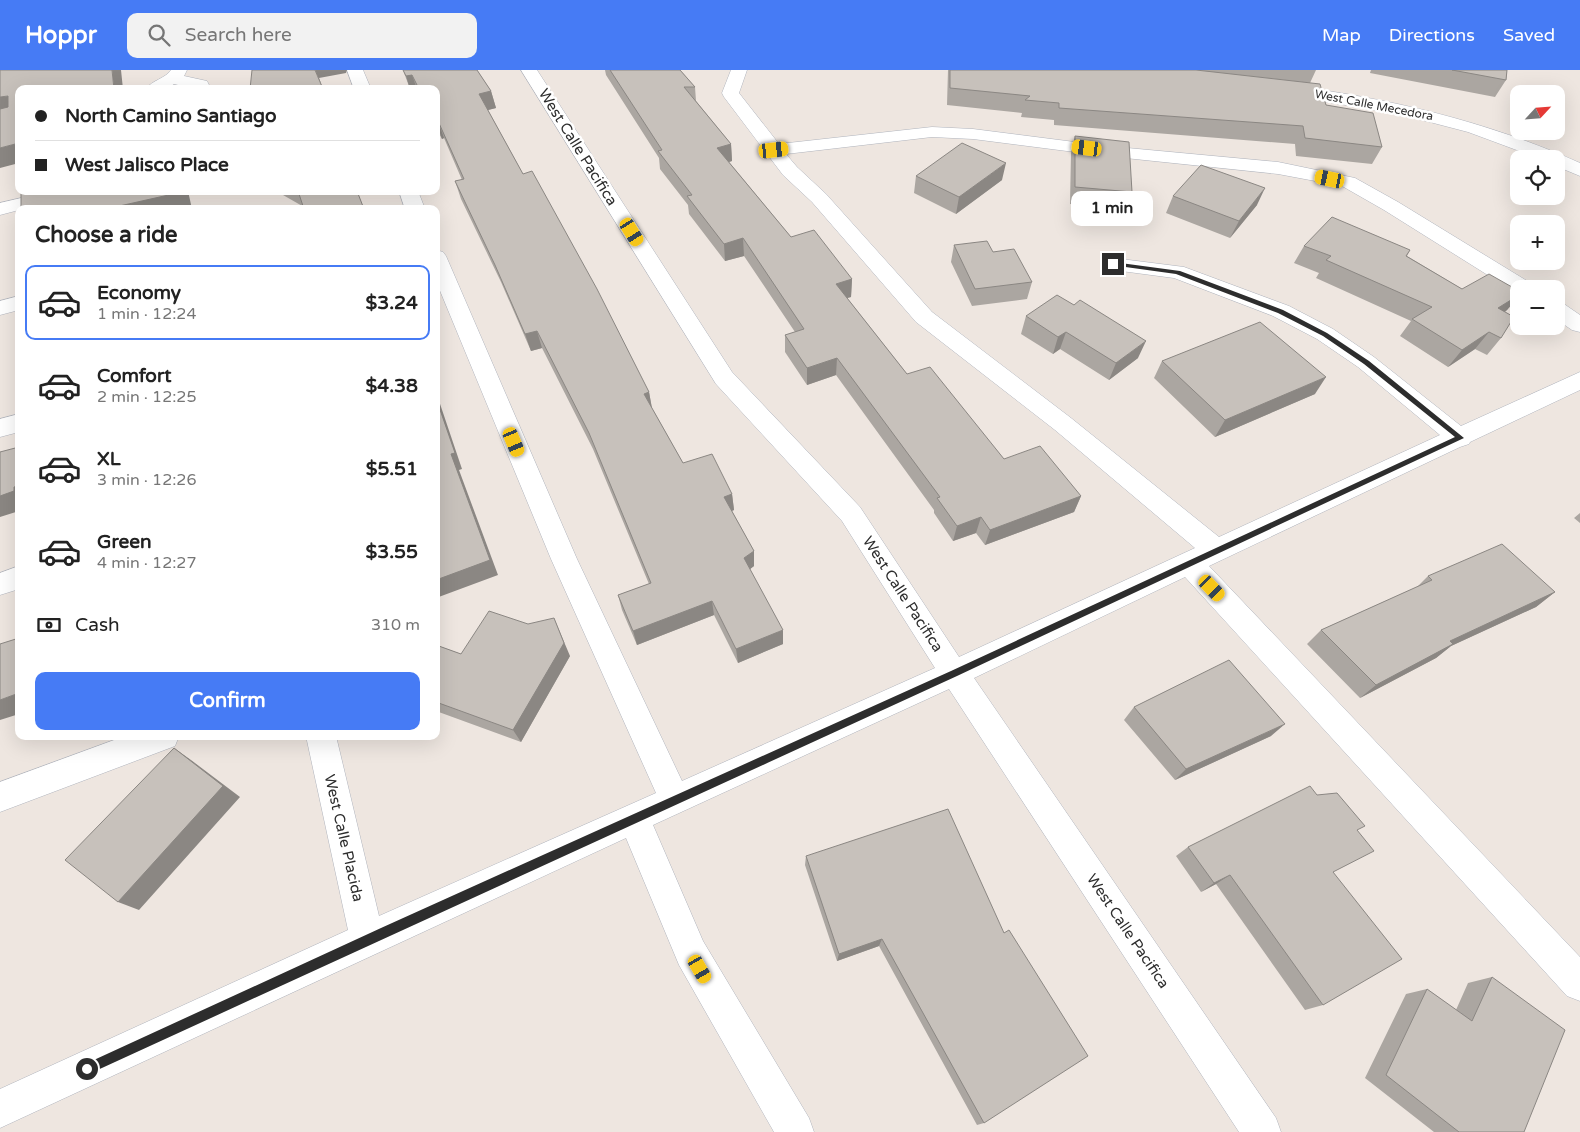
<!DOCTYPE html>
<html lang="en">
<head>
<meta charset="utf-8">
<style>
  :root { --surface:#fff; --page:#f2f2f2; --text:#222; --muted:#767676; --line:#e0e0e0; --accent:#467bf5 }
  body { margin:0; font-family:"Varela Round",sans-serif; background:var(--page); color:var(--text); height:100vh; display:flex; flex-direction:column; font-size:19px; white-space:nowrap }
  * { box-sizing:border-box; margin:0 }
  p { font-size:16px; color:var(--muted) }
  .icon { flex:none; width:28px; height:28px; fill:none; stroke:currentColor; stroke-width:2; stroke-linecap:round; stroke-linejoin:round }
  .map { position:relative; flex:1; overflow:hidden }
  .panel { position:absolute; left:15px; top:135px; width:425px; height:535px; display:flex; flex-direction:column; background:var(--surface); border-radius:10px; box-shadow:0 5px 20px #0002 }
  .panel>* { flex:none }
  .hud { position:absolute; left:15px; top:15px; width:425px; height:110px; border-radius:10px; box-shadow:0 5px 20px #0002; display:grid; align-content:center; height:110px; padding:0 20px; background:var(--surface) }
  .needle { width:32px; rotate:64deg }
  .buttons { position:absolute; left:1510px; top:15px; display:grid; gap:10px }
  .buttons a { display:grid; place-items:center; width:55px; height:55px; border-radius:10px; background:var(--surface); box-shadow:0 5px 20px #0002; font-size:25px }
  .end { position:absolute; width:22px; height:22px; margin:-11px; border:6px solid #2d2d2d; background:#fff; box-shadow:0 0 0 2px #fff }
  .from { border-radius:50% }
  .bubble { position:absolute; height:35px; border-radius:10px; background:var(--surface); box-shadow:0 5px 20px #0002; font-size:16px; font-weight:700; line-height:35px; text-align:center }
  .car { position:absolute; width:15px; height:30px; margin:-15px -8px; border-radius:6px; box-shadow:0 0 4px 1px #0007; background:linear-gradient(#f5c518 24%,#345 0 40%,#f5c518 0 76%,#345 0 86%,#f5c518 0) }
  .hud b { display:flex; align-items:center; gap:18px; height:48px; font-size:19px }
  .hud b+b { border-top:1px solid var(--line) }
  .hud i { width:12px; height:12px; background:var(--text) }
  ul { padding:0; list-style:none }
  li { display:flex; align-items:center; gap:15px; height:75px; margin:0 10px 8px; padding:0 10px; border:2px solid transparent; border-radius:10px }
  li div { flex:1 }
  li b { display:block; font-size:19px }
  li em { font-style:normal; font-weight:700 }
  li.on { border-color:var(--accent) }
  li>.icon { width:45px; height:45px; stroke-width:1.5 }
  h2 { padding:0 20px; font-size:22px; line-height:60px }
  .pay { display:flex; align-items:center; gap:12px; height:55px; padding:0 20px; font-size:19px }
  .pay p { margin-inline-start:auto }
  .primary-button { display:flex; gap:10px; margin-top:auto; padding:10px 20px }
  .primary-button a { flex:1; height:58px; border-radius:10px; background:var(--accent); color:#fff; font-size:20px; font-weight:700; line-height:58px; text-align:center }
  header { display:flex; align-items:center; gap:30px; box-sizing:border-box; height:70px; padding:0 25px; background:var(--accent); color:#fff }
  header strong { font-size:24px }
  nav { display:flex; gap:28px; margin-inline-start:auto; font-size:18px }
  .search { width:350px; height:45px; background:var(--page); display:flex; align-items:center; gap:12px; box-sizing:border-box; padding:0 18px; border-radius:10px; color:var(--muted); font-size:19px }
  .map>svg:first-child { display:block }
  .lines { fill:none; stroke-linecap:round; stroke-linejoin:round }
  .minor-casing { stroke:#b0b4bd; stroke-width:1 }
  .minor { fill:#fff; fill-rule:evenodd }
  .wall { fill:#aba6a1 }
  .shaded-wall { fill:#8b8783 }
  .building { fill:#c7c1bb; stroke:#8b8783 }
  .route { fill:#2d2d2d }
  .labels { text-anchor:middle; stroke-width:5; stroke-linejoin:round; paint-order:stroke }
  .far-street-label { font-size:12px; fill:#2d2d2d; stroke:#fff }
  .street-label { font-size:15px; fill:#2d2d2d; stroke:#fff }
</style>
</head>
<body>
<header>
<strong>Hoppr</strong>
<div class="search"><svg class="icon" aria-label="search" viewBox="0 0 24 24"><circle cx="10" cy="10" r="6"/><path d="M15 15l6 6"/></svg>Search here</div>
<nav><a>Map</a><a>Directions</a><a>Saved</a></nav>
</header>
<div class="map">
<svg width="1580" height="1062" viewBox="0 0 1580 1062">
  <rect width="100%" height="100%" fill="#eee6e0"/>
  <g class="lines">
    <g class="minor-casing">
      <path id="minor" d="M171,0H187L184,6L207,11L209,15L206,19H195L174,14L167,19H146C152,10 165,9 171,0Z
        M347,0H363L371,19H354Z
        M521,0H537L732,302L860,437L959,587L1195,478L1055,360L916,252L812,132L783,105L724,27L722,23L731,0H747L739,23L779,74L932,57L973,59L1106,76L1278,92L1355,108L1398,132L1532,214L1535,219H1519L1518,224L1384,140L1342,116L1278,104L1106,86L973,69L932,67L786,84L797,97L826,124L932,242L1071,348L1219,467L1440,365L1358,297L1317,269L1273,246L1174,208L1106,199L1103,194L1106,189L1113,188L1184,197L1289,236L1333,259L1374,287L1461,356L1580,302V320L1470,372L1469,374L1460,377L1209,496L1580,887V931L1567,926L1185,507L974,608L1276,1048L1281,1062H1239L949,619L653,755L703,871L809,1048L814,1062H774L679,895L626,768L0,1058V1019L348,860L306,666H336L379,846L656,723L551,489L436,211V180L443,182L446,186L577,489L682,711L935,598L842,451L716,314Z
        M1286,15C1388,28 1486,51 1580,93V106L1556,96V89H1541L1468,62L1399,44L1280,24L1278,20L1280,16Z
        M51,121H85L83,125L19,139V140L0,145V133Z
        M399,121H418L425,139H405Z
        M19,226V240L0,245V231Z
        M1556,232L1564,234L1580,245V262L1572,260L1556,249Z
        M19,344V362L0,367V349Z
        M19,496V519L0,525V503Z
        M125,666H179L175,676L0,742V712Z"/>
    </g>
    <use href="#minor" class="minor"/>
  </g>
  <path class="wall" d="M403,0H477L491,21L496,38L488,40L523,104L649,322L652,338L683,393L732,424L734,440L732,441L754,481V496L750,499L783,574L738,593L714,545L637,575L622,540L618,525L649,514L593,379L542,278L531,281L501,212L461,129L455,111L462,110L444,68L442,69L436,58V19H410Z
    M605,0H680L695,17L696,31L731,74L732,91L729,92L791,167L852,209L851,227L847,228L907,304L1004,389L1081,426L1074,442L985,475L976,463L953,471L934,443V440L836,305L807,315L785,282V265L795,262L744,186L725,191L689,144L688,135L660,99L659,88L606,5Z
    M948,0H1316L1310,13L1326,35L1382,77L1372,94L1296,86L1295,74L1054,55V50L1021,47L1022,43L947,35Z
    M1371,0H1507L1506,10L1495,27L1370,3Z
    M1075,66L1132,122L1125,140L1070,134L1071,83Z
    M916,106L1002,110L956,144L914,123Z
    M276,121H357L364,139L304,137Z
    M1173,126L1257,135L1230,168L1166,143Z
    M954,175L993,182L1032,212L1027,229L972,236L951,192Z
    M1304,176L1410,180L1407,186L1462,219L1519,221V226L1507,240L1505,242L1501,268L1487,285L1475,279L1448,297L1400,266L1411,251L1316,208L1319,203L1294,193Z
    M1026,246L1138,288L1109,310L1060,279L1053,284L1021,264Z
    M1162,291L1315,324L1215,367L1154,308Z
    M1580,443V453L1574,448Z
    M1428,506L1555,522L1536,537L1451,576L1436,588L1360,628L1307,574L1321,560L1417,517Z
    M436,575L461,584L570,586L521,672L436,641Z
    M1134,637L1271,666L1175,710L1124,650Z
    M1317,725L1357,760L1333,802L1323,935L1305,940L1216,814L1201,822L1176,786L1188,777Z
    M806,786L1004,863L984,1053L977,1055L879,876L837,891L805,795Z
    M1492,907L1524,1062H1434L1365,1008L1406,924L1427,919L1456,940L1468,913Z"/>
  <path class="shaded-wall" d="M112,0H121L123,19H114Z
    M315,0H347L346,3L319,8L323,19Z
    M412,5L417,19H410L406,6Z
    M491,21L496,38L484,41L479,24Z
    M8,26L19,41L0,47V27Z
    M436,51H438L444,68L442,69Z
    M19,73V93L0,98V78Z
    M731,74L732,91L719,95L717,78Z
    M1006,93L1002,110L956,144L959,127Z
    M1265,118L1257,135L1230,168L1239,151Z
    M181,121H188L192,139H106Z
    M743,168L744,186L725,191L724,174Z
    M852,209L851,227L835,231L836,214Z
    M1519,225V226L1507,240L1484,255L1498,238Z
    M537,261L542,278L531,281L525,264Z
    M1066,262L1060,279L1053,284L1058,267Z
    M1489,262L1475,279L1448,297L1462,280Z
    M1146,271L1138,288L1109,310L1116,293Z
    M837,288L836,305L807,315V298Z
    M1326,307L1315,324L1215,367L1225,350Z
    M436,322L462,399L459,400L498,505L436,528V510L451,384L436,328Z
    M649,322L652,339L644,324Z
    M19,415V441L0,447V426L14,417Z
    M732,424L734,440L726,443L724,427Z
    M1081,426L1074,442L985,475L990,460Z
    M981,447L976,463L953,471L957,456Z
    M754,481V496L745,503L744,488Z
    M1555,522L1536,537L1451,576L1436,588L1360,628L1376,615L1450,571Z
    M712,531L714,545L637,575L633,561Z
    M554,548L570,586L521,672L513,660Z
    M783,560V574L738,593L736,579Z
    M19,623V644L0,650V630Z
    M1285,654L1271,666L1175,710L1186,699Z
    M174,678L191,690L240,727L139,840L118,832Z
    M1230,805L1216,814L1201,822L1214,813Z
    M882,869L879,876L837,891L839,884Z"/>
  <path class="building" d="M0,0H112L114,19H19V73L0,78V39L8,37V26L0,27Z
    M252,0H315L323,19H250Z
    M403,0H477L491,21L479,24L523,104L532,101L597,219L649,322L644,324L683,393L712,384L732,424L724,427L754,481L744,488L783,560L736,579L712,531L633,561L618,525L651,513L589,363L537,261L525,264L495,195L455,111L464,109L438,51H436V19H419L412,5L406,6Z
    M610,0H680L695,17H684L731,74L717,78L791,167L814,160L852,209L836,214L907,304L930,297L1004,389L1040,376L1081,426L990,460L981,447L957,456L937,428L940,427L837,288L807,298L785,265L804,259L743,168L724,174L687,126L692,125L658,81L662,80Z
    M950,0H1196L1320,14L1326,35L1373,43L1382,77L1305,68L1303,56L1059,38V33L1025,30L1030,26L950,18Z
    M1452,0H1507L1506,10Z
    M1075,66L1129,72L1132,122L1075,117Z
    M962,73L1006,93L959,127L916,106Z
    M1201,95L1265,118L1239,151L1173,126Z
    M21,121H181L182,122L106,139H21Z
    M298,121H357L364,139H304Z
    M1332,147L1410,180L1406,186L1462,219L1489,204L1519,221V225L1498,238L1514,247L1501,268L1489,262L1462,280L1412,249L1432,237L1326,190L1331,186L1304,176Z
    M987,171L993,182L1014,179L1032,212L975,219L954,175Z
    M1057,225L1074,235L1080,230L1146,271L1116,293L1066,262L1058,267L1026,246Z
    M1260,252L1326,307L1225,350L1162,291Z
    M436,328L455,383L451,384L490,490L436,510Z
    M19,377V415L14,417V421L0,426V382Z
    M1502,474L1555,522L1450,571L1453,574L1376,615L1321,560L1432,510L1428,506Z
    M489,541L528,554L554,548L564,573L513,660L436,632V575L461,584Z
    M19,568V623L0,630V574Z
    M1229,590L1285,654L1186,699L1134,637Z
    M174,678L223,716L118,832L65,790Z
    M1310,716L1317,725L1337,723L1365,756L1357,760L1374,781L1333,802L1402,889L1323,935L1230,805L1214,813L1188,777Z
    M948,739L1004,863L1009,860L1088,986L984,1053L882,869L839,884L806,786Z
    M1492,907L1565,960L1524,1062H1459L1386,1005L1427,919L1472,951Z"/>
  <path class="route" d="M1113,192L1180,201L1283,240L1327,263L1369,291L1464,368L957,606L91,1003L87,1004L83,1003L82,999L83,995L381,858L951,601L1455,367L1364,294L1323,266L1278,243L1176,204L1111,195Z"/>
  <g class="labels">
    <g class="far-street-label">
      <text transform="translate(1374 35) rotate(11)" y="4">West Calle Mecedora</text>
    </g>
    <g class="street-label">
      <text transform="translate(578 77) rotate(58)" y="5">West Calle Pacifica</text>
      <text transform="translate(903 524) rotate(57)" y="5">West Calle Pacifica</text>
      <text transform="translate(344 768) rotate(77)" y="5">West Calle Placida</text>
      <text transform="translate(1128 861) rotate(56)" y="5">West Calle Pacifica</text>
    </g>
  </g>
</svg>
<div class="buttons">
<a><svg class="needle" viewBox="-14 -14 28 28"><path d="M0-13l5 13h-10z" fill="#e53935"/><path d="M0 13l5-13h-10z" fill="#767676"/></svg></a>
<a><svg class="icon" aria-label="locate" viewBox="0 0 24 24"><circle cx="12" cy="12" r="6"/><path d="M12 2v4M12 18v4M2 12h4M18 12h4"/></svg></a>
<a>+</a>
<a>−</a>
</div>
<i class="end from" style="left:87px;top:999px"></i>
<i class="end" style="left:1113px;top:194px"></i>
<div class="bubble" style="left:1071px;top:121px;width:82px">1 min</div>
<i class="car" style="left:1087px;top:78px;rotate:277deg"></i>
<i class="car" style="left:774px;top:80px;rotate:84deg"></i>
<i class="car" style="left:1330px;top:109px;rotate:282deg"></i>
<i class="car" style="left:632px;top:162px;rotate:148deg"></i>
<i class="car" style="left:514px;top:372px;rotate:157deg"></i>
<i class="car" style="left:1212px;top:518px;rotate:136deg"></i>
<i class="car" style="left:700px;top:899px;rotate:150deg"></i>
<div class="hud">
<b><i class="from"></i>North Camino Santiago</b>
<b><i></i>West Jalisco Place</b>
</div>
<section class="panel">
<h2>Choose a ride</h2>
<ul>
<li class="on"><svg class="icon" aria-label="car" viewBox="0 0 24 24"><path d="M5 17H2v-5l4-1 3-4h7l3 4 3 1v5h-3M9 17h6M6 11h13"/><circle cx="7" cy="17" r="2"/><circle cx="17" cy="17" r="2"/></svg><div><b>Economy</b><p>1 min · 12:24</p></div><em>$3.24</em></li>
<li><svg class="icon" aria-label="car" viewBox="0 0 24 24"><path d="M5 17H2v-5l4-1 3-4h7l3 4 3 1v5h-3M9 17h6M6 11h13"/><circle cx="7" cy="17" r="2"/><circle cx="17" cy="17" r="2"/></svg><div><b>Comfort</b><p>2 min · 12:25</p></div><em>$4.38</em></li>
<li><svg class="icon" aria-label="car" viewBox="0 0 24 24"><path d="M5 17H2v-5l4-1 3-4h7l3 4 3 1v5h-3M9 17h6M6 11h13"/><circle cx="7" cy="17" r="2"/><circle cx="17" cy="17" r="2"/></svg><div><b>XL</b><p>3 min · 12:26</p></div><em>$5.51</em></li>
<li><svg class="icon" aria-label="car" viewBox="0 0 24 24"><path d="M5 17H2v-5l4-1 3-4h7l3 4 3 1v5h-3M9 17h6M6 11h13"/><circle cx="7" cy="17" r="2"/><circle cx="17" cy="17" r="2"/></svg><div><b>Green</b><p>4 min · 12:27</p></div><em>$3.55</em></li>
</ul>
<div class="pay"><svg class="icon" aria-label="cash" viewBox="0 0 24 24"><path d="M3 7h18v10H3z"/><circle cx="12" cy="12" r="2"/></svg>Cash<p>310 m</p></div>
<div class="primary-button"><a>Confirm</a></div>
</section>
</div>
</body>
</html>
